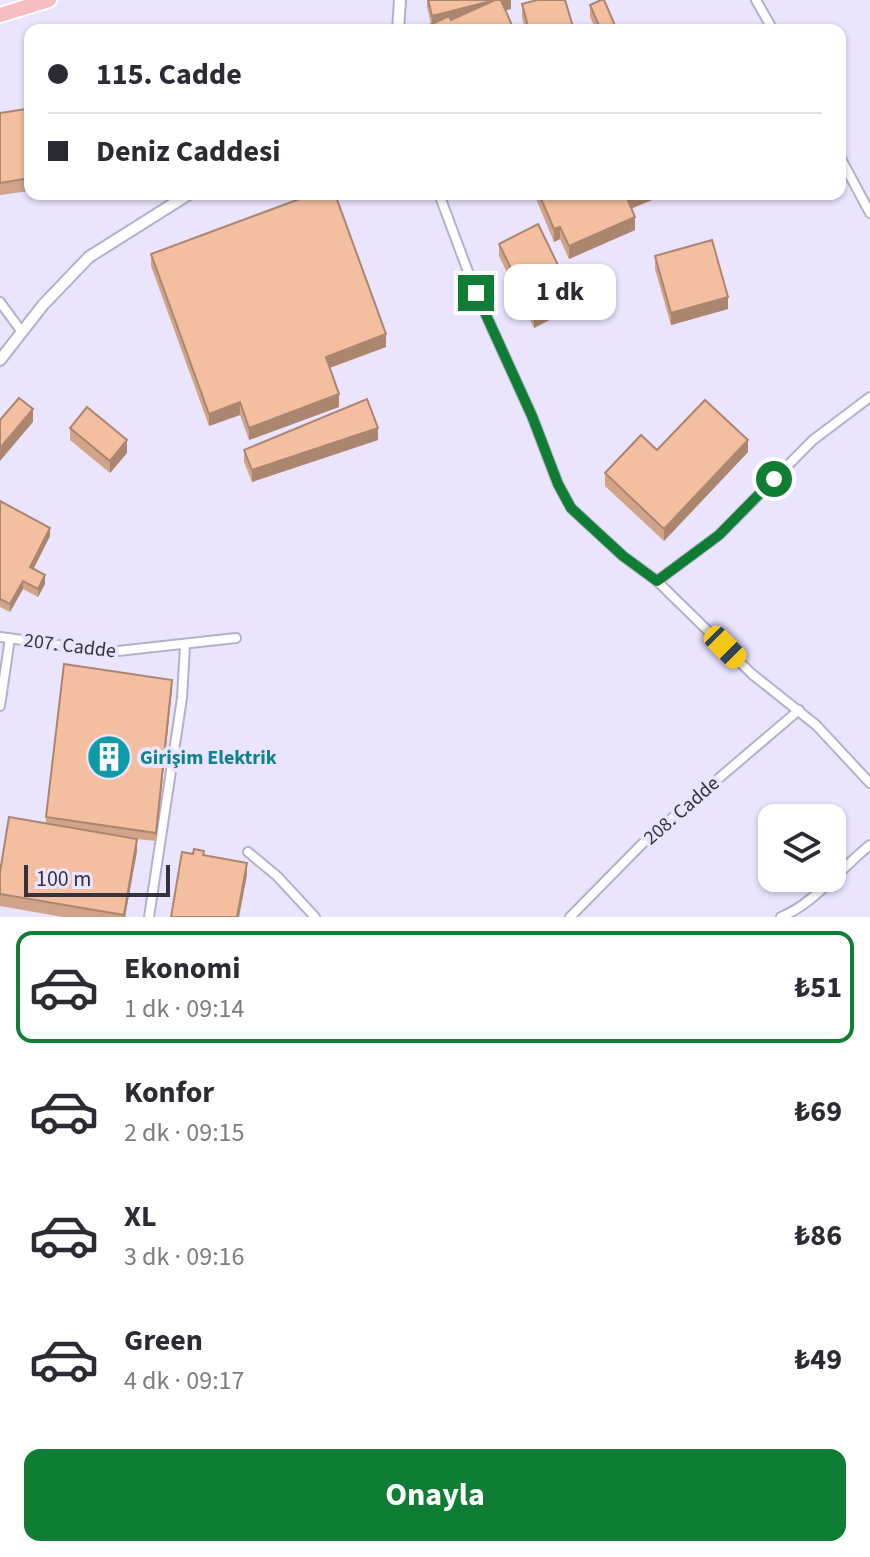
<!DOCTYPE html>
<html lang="tr">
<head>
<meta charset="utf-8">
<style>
  :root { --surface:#fff; --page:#f2f2f3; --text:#2b2b33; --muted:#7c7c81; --line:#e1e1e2; --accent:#0f7e34 }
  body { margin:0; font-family:"Source Sans 3",sans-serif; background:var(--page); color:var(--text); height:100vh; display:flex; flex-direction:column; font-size:30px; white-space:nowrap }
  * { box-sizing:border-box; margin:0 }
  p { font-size:26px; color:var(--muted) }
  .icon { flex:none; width:44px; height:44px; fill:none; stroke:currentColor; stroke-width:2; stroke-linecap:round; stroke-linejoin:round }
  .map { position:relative; height:917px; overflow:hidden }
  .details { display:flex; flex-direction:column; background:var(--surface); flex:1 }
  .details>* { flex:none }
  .top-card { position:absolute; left:24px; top:24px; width:822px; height:176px; border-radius:16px; box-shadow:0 2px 6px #0004; display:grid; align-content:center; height:176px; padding:0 24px; background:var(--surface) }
  .tools { position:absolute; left:758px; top:804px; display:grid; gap:16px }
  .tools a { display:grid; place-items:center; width:88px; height:88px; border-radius:16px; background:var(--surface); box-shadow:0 2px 6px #0004; font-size:40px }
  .scale { position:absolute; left:24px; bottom:20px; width:146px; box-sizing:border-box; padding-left:8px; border:4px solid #35323c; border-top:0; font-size:22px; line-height:28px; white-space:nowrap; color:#35323c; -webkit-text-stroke:6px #eae4fe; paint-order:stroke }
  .end { position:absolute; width:36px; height:36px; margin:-18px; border:10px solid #0f7e34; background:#fff; box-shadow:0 0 0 4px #fff }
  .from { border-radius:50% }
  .bubble { position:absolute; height:56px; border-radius:16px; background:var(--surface); box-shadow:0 2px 6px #0004; font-size:26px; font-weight:700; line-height:56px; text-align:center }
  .car { position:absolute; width:24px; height:48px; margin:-24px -12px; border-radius:10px; box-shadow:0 0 6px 2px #0007; background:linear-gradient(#f5c518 24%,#345 0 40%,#f5c518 0 76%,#345 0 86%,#f5c518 0) }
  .top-card b { display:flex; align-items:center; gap:28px; height:76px; font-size:30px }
  .top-card b+b { border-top:2px solid var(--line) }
  .top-card i { width:20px; height:20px; background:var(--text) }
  ul { padding:14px 0 0; list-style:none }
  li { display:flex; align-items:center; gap:24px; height:112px; margin:0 16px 12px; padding:0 8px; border:4px solid transparent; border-radius:16px }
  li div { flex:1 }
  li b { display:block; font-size:30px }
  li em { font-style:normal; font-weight:700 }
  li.active { border-color:var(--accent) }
  li>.icon { width:72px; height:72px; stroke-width:1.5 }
  .button { display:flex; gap:16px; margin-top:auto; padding:16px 24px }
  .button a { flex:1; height:92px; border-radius:16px; background:var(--accent); color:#fff; font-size:32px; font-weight:700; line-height:92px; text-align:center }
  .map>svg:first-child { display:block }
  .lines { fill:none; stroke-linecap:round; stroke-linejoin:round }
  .minor-casing { stroke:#b5b0c8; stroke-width:12 }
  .tertiary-casing { stroke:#b5b0c8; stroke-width:14 }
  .trunk-casing { stroke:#fff; stroke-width:18 }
  .minor { stroke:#fff; stroke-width:8 }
  .tertiary { stroke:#fff; stroke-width:10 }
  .trunk { stroke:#f6bec0; stroke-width:14 }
  .wall { fill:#d1a48a }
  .shaded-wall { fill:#aa8670 }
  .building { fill:#f3bfa0; stroke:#aa8670; stroke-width:2 }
  .route { stroke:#0f7e34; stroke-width:10 }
  .labels { text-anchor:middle; stroke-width:8; stroke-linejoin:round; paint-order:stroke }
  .street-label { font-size:20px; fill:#35323c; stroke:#eae4fe }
  .culture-label { font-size:20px; font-weight:bold; fill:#0d838f; stroke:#eae4fe; text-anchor:start }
</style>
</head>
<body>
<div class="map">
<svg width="870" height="917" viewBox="0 0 870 917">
  <rect width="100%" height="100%" fill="#eae4fe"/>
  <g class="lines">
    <g class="minor-casing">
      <path id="minor" d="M756,0L773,30
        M840,157L870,213
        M439,194L476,293L532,416L558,484L571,508L623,556L657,581L752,674L816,725L870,783
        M0,302L22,332
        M657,581L719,535L813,440L870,397
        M0,637L109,652L236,638
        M0,706L10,638
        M248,852L277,876L315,917
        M149,917L182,698L185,646
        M570,917L644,842L799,710
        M781,917C815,903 841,868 870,845"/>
    </g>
    <g class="tertiary-casing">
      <path id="tertiary" d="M398,30L400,0
        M0,360L43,305L89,257L189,194"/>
    </g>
    <g class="trunk-casing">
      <path id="trunk" d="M0,15L49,0"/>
    </g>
    <use href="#minor" class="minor"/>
    <use href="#tertiary" class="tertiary"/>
    <use href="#trunk" class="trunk"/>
  </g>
  <path class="wall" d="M427,0H511V9L505,10L514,30H423V28L431,24L427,7Z
    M522,4L574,30H525L522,17Z
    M590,5L617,30H596L590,17Z
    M30,101V191L0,195V113L26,109Z
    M534,194H652V200L631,209L635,230L569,259L560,239L554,242Z
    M499,244L573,308L534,328L499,256Z
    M151,254L386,347L330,368L339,407L249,440L240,415L209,426L151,266Z
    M655,256L728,309L671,325L655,269Z
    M70,428L127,453L110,473L70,440Z
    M378,440L252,482L244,462V450Z
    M657,450L748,452L664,541L605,486V473Z
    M0,501L50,536L33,569L45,584L38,597L23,589L10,612L0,607Z
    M172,689L156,841L137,839V851L125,917H63L0,906V872L46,823V817Z"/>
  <path class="shaded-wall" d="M495,0L432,29V16Z
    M501,0H511V9L501,11Z
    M636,194H652V200L627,210V198Z
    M635,217V230L569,259V246Z
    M560,227V239L554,242V229Z
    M573,296V308L534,328V315Z
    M728,297V309L671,325V313Z
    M386,334V347L326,369V357Z
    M339,394V407L249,440V428Z
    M240,402V415L209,426V414Z
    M33,409V422L0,461V448Z
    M378,428V440L252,482V470Z
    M127,440V453L110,473V461Z
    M748,440V452L664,541V529Z
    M50,528V536L30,576V567Z
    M45,575V584L38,597V589Z
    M23,581V589L10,612V604Z
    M172,680V689L156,841V833Z
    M137,839V851L125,917H124Z
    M247,863V875L239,917H237Z"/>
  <path class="building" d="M428,0H501L514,30H424L423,28L449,16L451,20L495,0L432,16Z
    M537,0H565L574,30H529L522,4Z
    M601,0H604L617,30H601L590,5Z
    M30,101V178L0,183V113L26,109Z
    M313,194H335L386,334L326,357L339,394L249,428L240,402L209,414L151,254Z
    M539,194H636L627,198L635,217L569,246L560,227L554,229Z
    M538,224L573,296L534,315L499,244Z
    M712,240L728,297L671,313L655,256Z
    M19,398L33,409L0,448V420Z
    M367,399L378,428L252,470L244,450Z
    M705,400L748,440L664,529L605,473L641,435L657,450Z
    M87,407L127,440L110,461L70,428Z
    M0,501L50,528L30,567L45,575L38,589L23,581L10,604L0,599Z
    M64,664L172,680L156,833L46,817Z
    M9,817L137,839L124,915L0,894V872Z
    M194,849L204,851L203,855L247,863L237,917H171L182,852L193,854Z"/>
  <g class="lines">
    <path class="route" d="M476,293L532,416L558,484L571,508L623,556L657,581L719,535L774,479"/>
  </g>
  <defs>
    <g id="building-disc" transform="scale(2.3)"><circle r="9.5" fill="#0f9aa8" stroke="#eae4fe"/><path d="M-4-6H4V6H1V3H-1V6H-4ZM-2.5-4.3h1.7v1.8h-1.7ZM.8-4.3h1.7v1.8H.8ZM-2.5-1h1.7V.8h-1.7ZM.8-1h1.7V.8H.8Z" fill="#fff"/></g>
  </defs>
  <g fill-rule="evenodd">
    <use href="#building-disc" x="109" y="757"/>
  </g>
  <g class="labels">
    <g class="street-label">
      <text transform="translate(70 645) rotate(7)" y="7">207. Cadde</text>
      <text transform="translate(681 810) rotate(-41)" y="7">208. Cadde</text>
    </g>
    <g class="culture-label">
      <text x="140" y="764">Girişim Elektrik</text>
    </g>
  </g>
</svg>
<div class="tools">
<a><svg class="icon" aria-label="layers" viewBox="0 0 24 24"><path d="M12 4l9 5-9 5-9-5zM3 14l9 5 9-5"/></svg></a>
</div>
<div class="scale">100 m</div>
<i class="end from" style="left:774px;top:479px"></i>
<i class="end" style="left:476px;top:293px"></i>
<div class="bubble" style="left:504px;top:264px;width:112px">1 dk</div>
<i class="car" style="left:725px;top:647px;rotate:135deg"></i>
<div class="top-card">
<b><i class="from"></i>115. Cadde</b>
<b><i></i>Deniz Caddesi</b>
</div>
</div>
<section class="details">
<ul>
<li class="active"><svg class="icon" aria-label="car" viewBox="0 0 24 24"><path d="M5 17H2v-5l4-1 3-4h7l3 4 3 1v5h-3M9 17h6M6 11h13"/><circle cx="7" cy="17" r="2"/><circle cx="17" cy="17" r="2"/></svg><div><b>Ekonomi</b><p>1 dk · 09:14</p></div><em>₺51</em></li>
<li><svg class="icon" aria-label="car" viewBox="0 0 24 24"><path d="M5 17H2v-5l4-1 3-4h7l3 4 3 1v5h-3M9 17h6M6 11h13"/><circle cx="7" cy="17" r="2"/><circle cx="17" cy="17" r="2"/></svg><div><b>Konfor</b><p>2 dk · 09:15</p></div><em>₺69</em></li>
<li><svg class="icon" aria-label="car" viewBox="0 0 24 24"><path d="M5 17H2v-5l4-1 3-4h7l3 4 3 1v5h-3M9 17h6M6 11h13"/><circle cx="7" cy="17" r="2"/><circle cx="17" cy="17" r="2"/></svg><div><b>XL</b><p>3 dk · 09:16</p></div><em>₺86</em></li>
<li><svg class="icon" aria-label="car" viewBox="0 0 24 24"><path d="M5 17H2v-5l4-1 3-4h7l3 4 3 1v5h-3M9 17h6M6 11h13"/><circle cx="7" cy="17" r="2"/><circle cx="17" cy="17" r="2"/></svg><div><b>Green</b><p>4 dk · 09:17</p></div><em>₺49</em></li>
</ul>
<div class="button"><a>Onayla</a></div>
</section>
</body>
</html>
